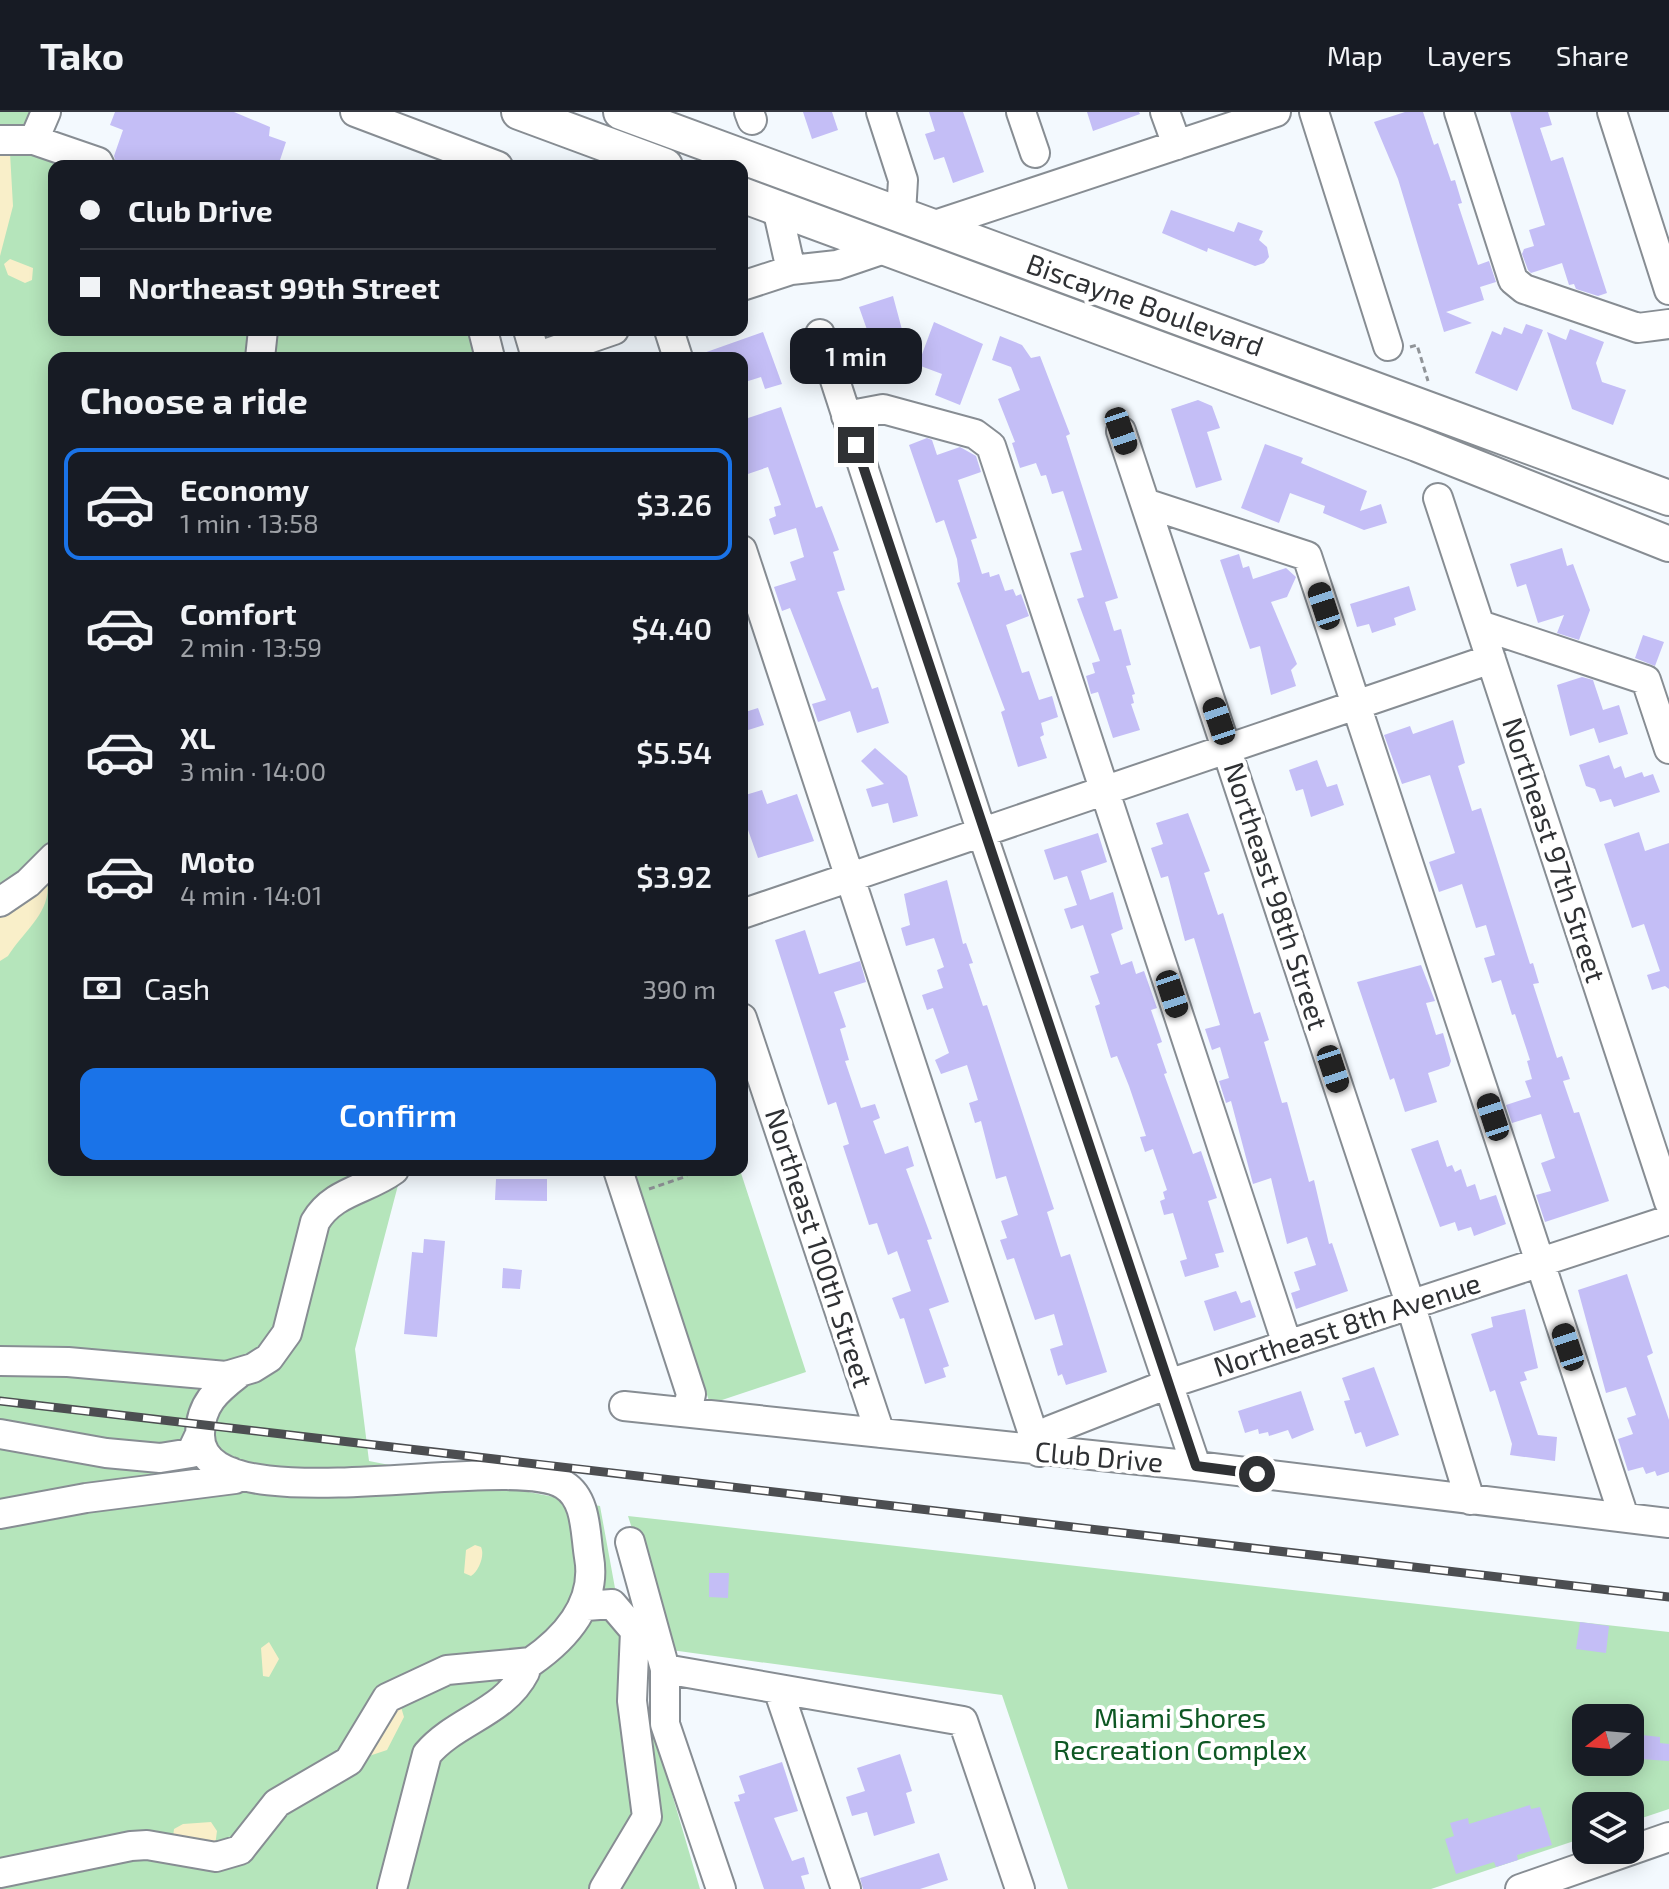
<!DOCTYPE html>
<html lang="en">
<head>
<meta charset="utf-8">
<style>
  :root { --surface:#171b24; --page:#242831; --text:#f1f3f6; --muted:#9ea1a6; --line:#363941; --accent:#1a73e8 }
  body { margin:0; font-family:"Exo 2",sans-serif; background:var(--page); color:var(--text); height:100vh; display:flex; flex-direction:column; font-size:30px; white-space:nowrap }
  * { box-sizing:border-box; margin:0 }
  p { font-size:26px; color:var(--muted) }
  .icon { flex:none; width:44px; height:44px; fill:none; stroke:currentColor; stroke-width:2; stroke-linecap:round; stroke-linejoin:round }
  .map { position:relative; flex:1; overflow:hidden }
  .panel { position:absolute; left:48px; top:240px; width:700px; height:824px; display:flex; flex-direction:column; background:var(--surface); border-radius:16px; box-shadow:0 4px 20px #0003 }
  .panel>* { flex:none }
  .hud { position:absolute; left:48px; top:48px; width:700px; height:176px; border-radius:16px; box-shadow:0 4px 20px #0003; display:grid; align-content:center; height:176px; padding:0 32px; background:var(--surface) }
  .needle { width:52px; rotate:254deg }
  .tools { position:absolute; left:1572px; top:1592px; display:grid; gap:16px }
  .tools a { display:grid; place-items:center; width:72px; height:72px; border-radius:16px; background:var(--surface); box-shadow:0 4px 20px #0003; font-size:40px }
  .end { position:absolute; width:36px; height:36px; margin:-18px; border:10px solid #2f3134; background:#fff; box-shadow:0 0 0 4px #fff }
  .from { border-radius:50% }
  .bubble { position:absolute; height:56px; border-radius:16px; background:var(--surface); box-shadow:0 4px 20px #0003; font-size:26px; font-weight:600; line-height:56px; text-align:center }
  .car { position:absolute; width:24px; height:48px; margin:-24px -12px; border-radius:10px; box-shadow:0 0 6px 2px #0007; background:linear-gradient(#222 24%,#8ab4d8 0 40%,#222 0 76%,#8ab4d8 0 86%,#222 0) }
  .hud b { display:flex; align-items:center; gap:28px; height:76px; font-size:30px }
  .hud b+b { border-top:2px solid var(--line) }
  .hud i { width:20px; height:20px; background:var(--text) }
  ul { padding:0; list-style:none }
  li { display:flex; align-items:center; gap:24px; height:112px; margin:0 16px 12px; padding:0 16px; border:4px solid transparent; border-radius:16px }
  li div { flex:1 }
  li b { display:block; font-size:30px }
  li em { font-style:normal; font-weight:600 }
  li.on { border-color:var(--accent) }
  li>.icon { width:72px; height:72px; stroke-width:1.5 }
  h2 { padding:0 32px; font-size:36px; line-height:96px }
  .pay { display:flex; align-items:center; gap:20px; height:88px; padding:0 32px; font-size:30px }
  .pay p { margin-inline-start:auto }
  .primary-button { display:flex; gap:16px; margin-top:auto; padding:16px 32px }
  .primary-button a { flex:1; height:92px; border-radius:16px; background:var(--accent); color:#fff; font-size:32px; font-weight:600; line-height:92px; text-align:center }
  header { display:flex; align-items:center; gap:48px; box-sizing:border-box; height:112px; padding:0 40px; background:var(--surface); border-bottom:2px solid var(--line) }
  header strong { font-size:38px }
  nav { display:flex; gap:44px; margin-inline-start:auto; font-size:28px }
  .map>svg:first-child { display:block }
  .green { fill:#b5e5bb; fill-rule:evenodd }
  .sand { fill:#f9efc9 }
  .building { fill:#c4bef6 }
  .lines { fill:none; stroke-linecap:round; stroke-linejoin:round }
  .minor-casing { stroke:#878d93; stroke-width:32 }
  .major-casing { stroke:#878d93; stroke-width:38 }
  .path { stroke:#909498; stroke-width:3; stroke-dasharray:6 4; stroke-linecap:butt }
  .minor { stroke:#fff; stroke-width:28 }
  .major { stroke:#fff; stroke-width:34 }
  .rail-casing { stroke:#4c4e51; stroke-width:9 }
  .rail { stroke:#fff; stroke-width:6; stroke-dasharray:18; stroke-linecap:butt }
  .route { stroke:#2f3134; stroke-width:10 }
  .labels { text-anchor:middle; stroke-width:8; stroke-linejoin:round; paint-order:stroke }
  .street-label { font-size:28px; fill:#2f3134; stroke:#fff }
  .park-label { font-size:28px; fill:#0d5723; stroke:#fff }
</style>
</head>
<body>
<header>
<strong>Tako</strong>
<nav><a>Map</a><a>Layers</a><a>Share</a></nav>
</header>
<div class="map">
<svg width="1669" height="1777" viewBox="0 0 1669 1777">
  <rect width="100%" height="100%" fill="#f3f9fe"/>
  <path class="green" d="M0,0H35L51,38L88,54H54V218H488L490,246H54V1058H402L355,1237L369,1349L600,1394L621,1509L700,1777H0Z
    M634,1058H740L806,1260L710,1292Z
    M628,1404L1669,1520V1697L1630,1710V1694H1586V1725L1431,1777H1068L1002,1583L671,1538ZM1586,1606H1630V1650H1586Z"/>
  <path class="sand" d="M10,41L13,94L0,144V44Z
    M10,147L33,156L32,168L25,171L8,163L4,152Z
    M46,764C55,798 25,817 8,844L0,849V793Z
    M475,1433L481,1435C485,1443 479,1459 471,1464L464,1461L466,1438Z
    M269,1530L279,1547L269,1565L263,1564L261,1536Z
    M401,1595L404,1605L387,1638L366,1645L377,1603Z
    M211,1710L217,1719L215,1734L173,1725L174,1717L183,1712Z"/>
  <path class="building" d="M115,0H234L270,15L269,24L286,30L278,54L248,49L247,54H117L114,44L123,18L110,13Z
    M803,0H832L838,18L812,27Z
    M929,0H963L984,60L953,71L944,45L934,48L925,22L935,19Z
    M1087,0H1139L1140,2L1093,19Z
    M1405,0H1423L1434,33L1438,31L1451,69L1455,68L1462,91L1458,92L1478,153L1489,149L1496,170L1480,175L1484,188L1446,200L1472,211L1444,220L1398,67L1374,10Z
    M1510,0H1548L1552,13L1540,16L1551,49L1563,45L1607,181L1598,184L1576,177L1574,172L1569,173L1562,151L1531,161L1528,158L1522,142L1524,137L1534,134L1529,118L1545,113Z
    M1171,98L1234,120L1238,110L1263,119L1259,128L1267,135L1269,145L1264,151L1255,154L1208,136L1207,140L1162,121Z
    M893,184L912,255L883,263L859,195Z
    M934,210L983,232L960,293L935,283L942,262L918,253Z
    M1526,212L1543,218L1517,279L1475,261L1492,219L1501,223L1504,215L1522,222Z
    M1570,217L1604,230L1596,251L1602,270L1626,278L1613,313L1572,297L1547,220L1566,228Z
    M763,220L782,272L765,277L761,265L742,271V246H698V243Z
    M1000,224L1022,233L1031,246L1040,244L1070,322L1066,324L1118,486L1105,490L1114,519L1121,517L1131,553L1126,554L1135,582L1132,583L1134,591L1131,592L1140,618L1113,626L1098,580L1091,582L1086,564L1095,561L1092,551L1100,549L1077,487L1084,485L1070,441L1082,438L1063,379L1052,382L1046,363L1041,364L1036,351L1020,356L1012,331L1015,330L998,287L1020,278L1011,255L992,248Z
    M1198,288L1212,294L1220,316L1207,320L1222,368L1196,376L1171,297Z
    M781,295L816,396L822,394L833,422L839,438L833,440L845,478L837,480L872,577L878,575L889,611L857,621L850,599L818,610L812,592L826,588L790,496L782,499L774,475L796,468L790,450L804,445L796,416L774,423L769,407L776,404L774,395L781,393L768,355L742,364V308Z
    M927,326L932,328L937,343L960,335L976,344L981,360L958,368L977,426L971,428L982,462L989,460L990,465L999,462L1005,479L1013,477L1016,484L1021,482L1029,504L1006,513L1022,561L1029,559L1039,588L1052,584L1058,605L1041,611L1044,623L1040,625L1047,646L1018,655L1001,600L1005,598L957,471L960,470L957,447L944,408L936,411L909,333Z
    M1265,332L1303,346L1301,351L1367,379L1360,399L1381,392L1387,411L1364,418L1323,401L1325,394L1290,381L1279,411L1241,396Z
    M1562,436L1567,454L1573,452L1590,498L1579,528L1557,521L1564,503L1538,511L1526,472L1517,475L1510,452Z
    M1239,442L1243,456L1249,454L1253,467L1286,456L1296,465L1287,485L1271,490L1297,552L1291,558L1296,574L1271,583L1260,534L1250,537L1220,448Z
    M1409,474L1416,498L1394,506L1396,513L1372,521L1369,512L1357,515L1350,492Z
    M1643,523L1664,530L1655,554L1635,546Z
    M1582,565L1593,568L1603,598L1619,593L1628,622L1599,631L1594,616L1570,624L1557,573Z
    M758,596L764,613L742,620V601Z
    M1453,608L1465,651L1458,654L1472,699L1481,696L1530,852L1533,851L1539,871L1533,872L1557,946L1562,944L1570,967L1563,969L1574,1001L1579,1000L1609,1089L1545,1110L1536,1083L1551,1079L1541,1051L1555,1046L1541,1002L1512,1011L1506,993L1531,985L1525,969L1532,967L1527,949L1530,948L1515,902L1512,903L1501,868L1492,871L1484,846L1495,843L1486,813L1476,816L1462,772L1439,780L1429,750L1455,741L1430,663L1402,672L1384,623L1410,614L1413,622Z
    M875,636L907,664L918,704L893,711L888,691L872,695L866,677L884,672L861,649Z
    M1609,643L1614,657L1621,654L1625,666L1642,660L1644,665L1653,662L1660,680L1614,695L1611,687L1600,690L1595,677L1586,674L1579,653Z
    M1317,648L1327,675L1337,672L1344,693L1311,705L1303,677L1296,679L1289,658Z
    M762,678L767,692L797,682L814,729L758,746L742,701V684Z
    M1188,701L1210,759L1204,761L1218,803L1223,801L1254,902L1260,900L1269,928L1264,930L1282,991L1287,990L1309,1070L1314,1068L1329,1132L1332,1131L1348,1179L1296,1197L1291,1181L1300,1178L1294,1160L1316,1153L1307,1125L1287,1132L1271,1066L1253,1072L1231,989L1226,991L1219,969L1229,966L1220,935L1212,938L1205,917L1220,913L1194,826L1185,829L1168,764L1161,766L1151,736L1163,732L1156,711Z
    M1639,720L1645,739L1669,731V877L1665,874L1652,878L1647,863L1660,859L1644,812L1632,816L1604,732Z
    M1098,721L1107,750L1081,759L1090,788L1113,780L1123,817L1111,822L1121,853L1132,849L1136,862L1144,859L1157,896L1151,898L1162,930L1157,932L1167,961L1164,962L1193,1042L1201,1039L1217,1086L1208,1089L1224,1140L1215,1142L1219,1155L1185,1165L1180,1149L1187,1147L1173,1101L1164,1103L1160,1089L1165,1087L1163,1080L1167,1078L1153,1037L1145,1040L1140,1025L1146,1024L1129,974L1117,944L1111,946L1095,894L1100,892L1090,864L1099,861L1083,813L1071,817L1064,797L1077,793L1067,764L1054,768L1044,738Z
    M947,768L963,832L966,831L973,851L969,852L983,894L987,893L1054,1097L1047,1100L1061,1145L1070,1142L1107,1260L1066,1273L1062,1262L1058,1264L1050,1237L1063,1233L1054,1202L1035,1208L1014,1146L1007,1148L1000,1128L1007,1126L1001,1109L1018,1103L1006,1064L996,1067L981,1009L975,1011L969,991L978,988L967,953L941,962L935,948L949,941L933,896L927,898L922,883L943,876L937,858L944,855L934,826L906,834L901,816L910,813L904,782Z
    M805,818L819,862L860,849L866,870L834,880L846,915L840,917L849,948L845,949L861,996L875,992L880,1006L873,1009L885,1042L908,1034L914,1054L906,1057L932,1127L927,1128L949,1190L929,1197L949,1254L943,1256L946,1265L925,1272L904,1206L900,1207L892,1186L911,1179L897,1139L888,1143L877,1111L869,1113L843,1034L849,1032L836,990L828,993L775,828Z
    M1421,853L1435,889L1426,891L1436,923L1443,921L1451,949L1449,954L1428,961L1437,990L1405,1000L1394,966L1390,968L1357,870Z
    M1438,1028L1447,1055L1452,1053L1455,1060L1461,1057L1467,1075L1475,1072L1480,1088L1496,1083L1506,1112L1474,1124L1471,1115L1458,1119L1455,1110L1440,1115L1411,1037Z
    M496,1067H547V1089L495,1088Z
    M424,1127L445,1129L437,1225L404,1222L412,1140L423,1141Z
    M503,1156L522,1158L520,1177L502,1176Z
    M1627,1162L1653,1241L1647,1244L1669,1308V1360L1657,1364L1655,1359L1646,1362L1643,1355L1628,1359L1618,1327L1633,1322L1627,1306L1636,1303L1626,1275L1606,1281L1578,1178Z
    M1236,1179L1241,1191L1250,1188L1256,1205L1214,1219L1204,1189Z
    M1525,1197L1538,1256L1524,1260L1527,1268L1520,1270L1538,1323L1557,1325L1555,1349L1510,1343L1512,1332L1495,1278L1490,1280L1471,1222L1493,1215L1491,1205Z
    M1374,1255L1399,1323L1366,1335L1361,1320L1355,1322L1344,1289L1350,1288L1342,1266Z
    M1301,1279L1314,1318L1292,1327L1288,1318L1269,1324L1268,1320L1259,1322L1258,1317L1245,1321L1238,1299Z
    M709,1461H729L728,1486L709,1485Z
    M1580,1510L1609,1514L1606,1541L1576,1537Z
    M1642,1623L1660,1625V1631L1669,1632V1649L1640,1647Z
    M900,1642L912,1679L906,1681L915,1711L874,1724L867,1700L852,1704L846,1685L865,1679L857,1656Z
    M782,1650L798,1699L774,1706L792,1749L804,1745L809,1762L801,1764L805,1777H764L734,1690L740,1689L738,1683L745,1681L739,1664Z
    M1530,1693L1531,1697L1540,1695L1552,1733L1517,1743L1518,1748L1496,1755L1494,1750L1456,1762L1445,1727L1454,1724L1450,1711L1468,1706L1469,1712Z
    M939,1741L948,1768L920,1777H863L860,1766Z"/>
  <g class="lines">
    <g class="minor-casing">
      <path id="minor" d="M355,0L498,54
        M749,0L752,8
        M881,0L903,68L901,102
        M1021,0L1035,41
        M1165,0L1177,33
        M1314,0L1388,234
        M1459,0L1513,168L1524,177L1638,216L1669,212
        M1612,0L1669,178
        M0,28H34L98,50L100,54
        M34,28L46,0
        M777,96L791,158
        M932,114L1276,0
        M742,174L791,158L837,153L887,136
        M483,218L490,246
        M528,218L536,245
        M669,218L678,246
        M820,222L981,718L1196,1354
        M260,246L263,218
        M533,246L614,218
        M846,304L883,297L975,322L991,334L1287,1232
        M1121,319L1410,1191L1470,1388
        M1438,386L1669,1090
        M1145,391L1307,444L1624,1405
        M742,438L1039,1340
        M1480,513L1646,568L1669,637
        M0,790L28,771L54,745
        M742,802L1491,547
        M742,906L880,1321
        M618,1058L691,1282L687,1300
        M0,1249L68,1250L226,1264L253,1256L269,1246L287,1221L315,1110C333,1079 367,1078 394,1058
        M624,1294L1196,1354L1669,1411
        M0,1322L106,1341L160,1346L191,1341L200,1322
        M1039,1340L1051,1318L1168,1272L1669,1108
        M0,1402L86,1386L235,1367L231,1360
        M630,1430L665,1557V1612L721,1777
        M586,1494L612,1492L635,1519L632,1589L647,1705L604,1777
        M665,1557L963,1609L1020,1777
        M778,1577L846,1777
        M0,1761L131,1734L147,1733L216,1745L240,1738L277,1691L349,1649L387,1586L447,1558L531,1550C567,1525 597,1490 589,1445C585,1421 587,1387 564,1373C508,1337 196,1418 200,1321C201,1292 216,1279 238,1262
        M392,1777L427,1642C456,1608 504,1601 525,1560L519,1552
        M1520,1777L1669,1725"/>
    </g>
    <g class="major-casing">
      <path id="major" d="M519,0L665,54
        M621,0L1669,386
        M742,83L1417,332L1669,432"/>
    </g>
    <path class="path" d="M1410,235L1417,233L1428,269
      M649,1077L687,1064"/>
    <use href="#minor" class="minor"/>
    <use href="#major" class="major"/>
    <g class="rail-casing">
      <path id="rail" d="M0,1289L1669,1485"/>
    </g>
    <use href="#rail" class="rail"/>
  </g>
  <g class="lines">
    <path class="route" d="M856,333L1196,1354L1257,1362"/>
  </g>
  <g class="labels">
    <g class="street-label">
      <text transform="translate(1145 193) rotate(20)" y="10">Biscayne Boulevard</text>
      <text transform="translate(1554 738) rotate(72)" y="10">Northeast 97th Street</text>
      <text transform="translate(1276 784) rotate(72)" y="10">Northeast 98th Street</text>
      <text transform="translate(819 1136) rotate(72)" y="10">Northeast 100th Street</text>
      <text transform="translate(1347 1213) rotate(-18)" y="10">Northeast 8th Avenue</text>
      <text transform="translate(1099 1345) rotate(5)" y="10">Club Drive</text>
    </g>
    <g class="park-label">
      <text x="1180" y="1616">Miami Shores<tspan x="1180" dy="32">Recreation Complex</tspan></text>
    </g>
  </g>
</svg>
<div class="tools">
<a><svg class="needle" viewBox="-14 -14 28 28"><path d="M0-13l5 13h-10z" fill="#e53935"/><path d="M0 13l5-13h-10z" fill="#9ea1a6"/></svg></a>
<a><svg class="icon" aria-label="layers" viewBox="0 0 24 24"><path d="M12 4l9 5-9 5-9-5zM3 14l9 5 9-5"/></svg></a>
</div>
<i class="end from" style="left:1257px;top:1362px"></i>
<i class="end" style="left:856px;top:333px"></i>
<div class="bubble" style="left:790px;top:216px;width:132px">1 min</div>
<i class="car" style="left:1121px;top:319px;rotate:161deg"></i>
<i class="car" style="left:1324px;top:494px;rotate:342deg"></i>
<i class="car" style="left:1219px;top:609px;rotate:341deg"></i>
<i class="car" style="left:1172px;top:882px;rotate:162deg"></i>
<i class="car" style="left:1333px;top:957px;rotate:162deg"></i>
<i class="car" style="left:1493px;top:1005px;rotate:342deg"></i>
<i class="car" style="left:1568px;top:1235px;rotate:342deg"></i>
<div class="hud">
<b><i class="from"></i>Club Drive</b>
<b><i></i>Northeast 99th Street</b>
</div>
<section class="panel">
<h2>Choose a ride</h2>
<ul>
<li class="on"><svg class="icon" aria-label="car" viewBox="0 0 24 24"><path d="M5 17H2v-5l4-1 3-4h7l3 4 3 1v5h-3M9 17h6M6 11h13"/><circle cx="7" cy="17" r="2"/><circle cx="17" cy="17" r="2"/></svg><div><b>Economy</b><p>1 min · 13:58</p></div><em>$3.26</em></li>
<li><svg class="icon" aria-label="car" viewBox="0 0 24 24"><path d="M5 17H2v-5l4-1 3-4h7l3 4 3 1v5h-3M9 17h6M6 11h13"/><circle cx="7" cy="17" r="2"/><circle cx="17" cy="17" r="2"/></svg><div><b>Comfort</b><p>2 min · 13:59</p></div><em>$4.40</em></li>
<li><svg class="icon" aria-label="car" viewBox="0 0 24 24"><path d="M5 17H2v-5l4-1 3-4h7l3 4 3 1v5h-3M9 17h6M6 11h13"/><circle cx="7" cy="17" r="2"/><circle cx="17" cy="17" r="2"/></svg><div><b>XL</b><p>3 min · 14:00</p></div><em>$5.54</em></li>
<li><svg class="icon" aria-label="car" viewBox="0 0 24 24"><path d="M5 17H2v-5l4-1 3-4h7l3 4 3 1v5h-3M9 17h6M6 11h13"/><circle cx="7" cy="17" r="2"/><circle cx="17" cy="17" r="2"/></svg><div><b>Moto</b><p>4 min · 14:01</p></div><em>$3.92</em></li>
</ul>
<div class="pay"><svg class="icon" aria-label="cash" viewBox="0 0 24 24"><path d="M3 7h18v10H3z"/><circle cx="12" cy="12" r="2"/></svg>Cash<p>390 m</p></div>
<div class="primary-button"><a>Confirm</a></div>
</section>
</div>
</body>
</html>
